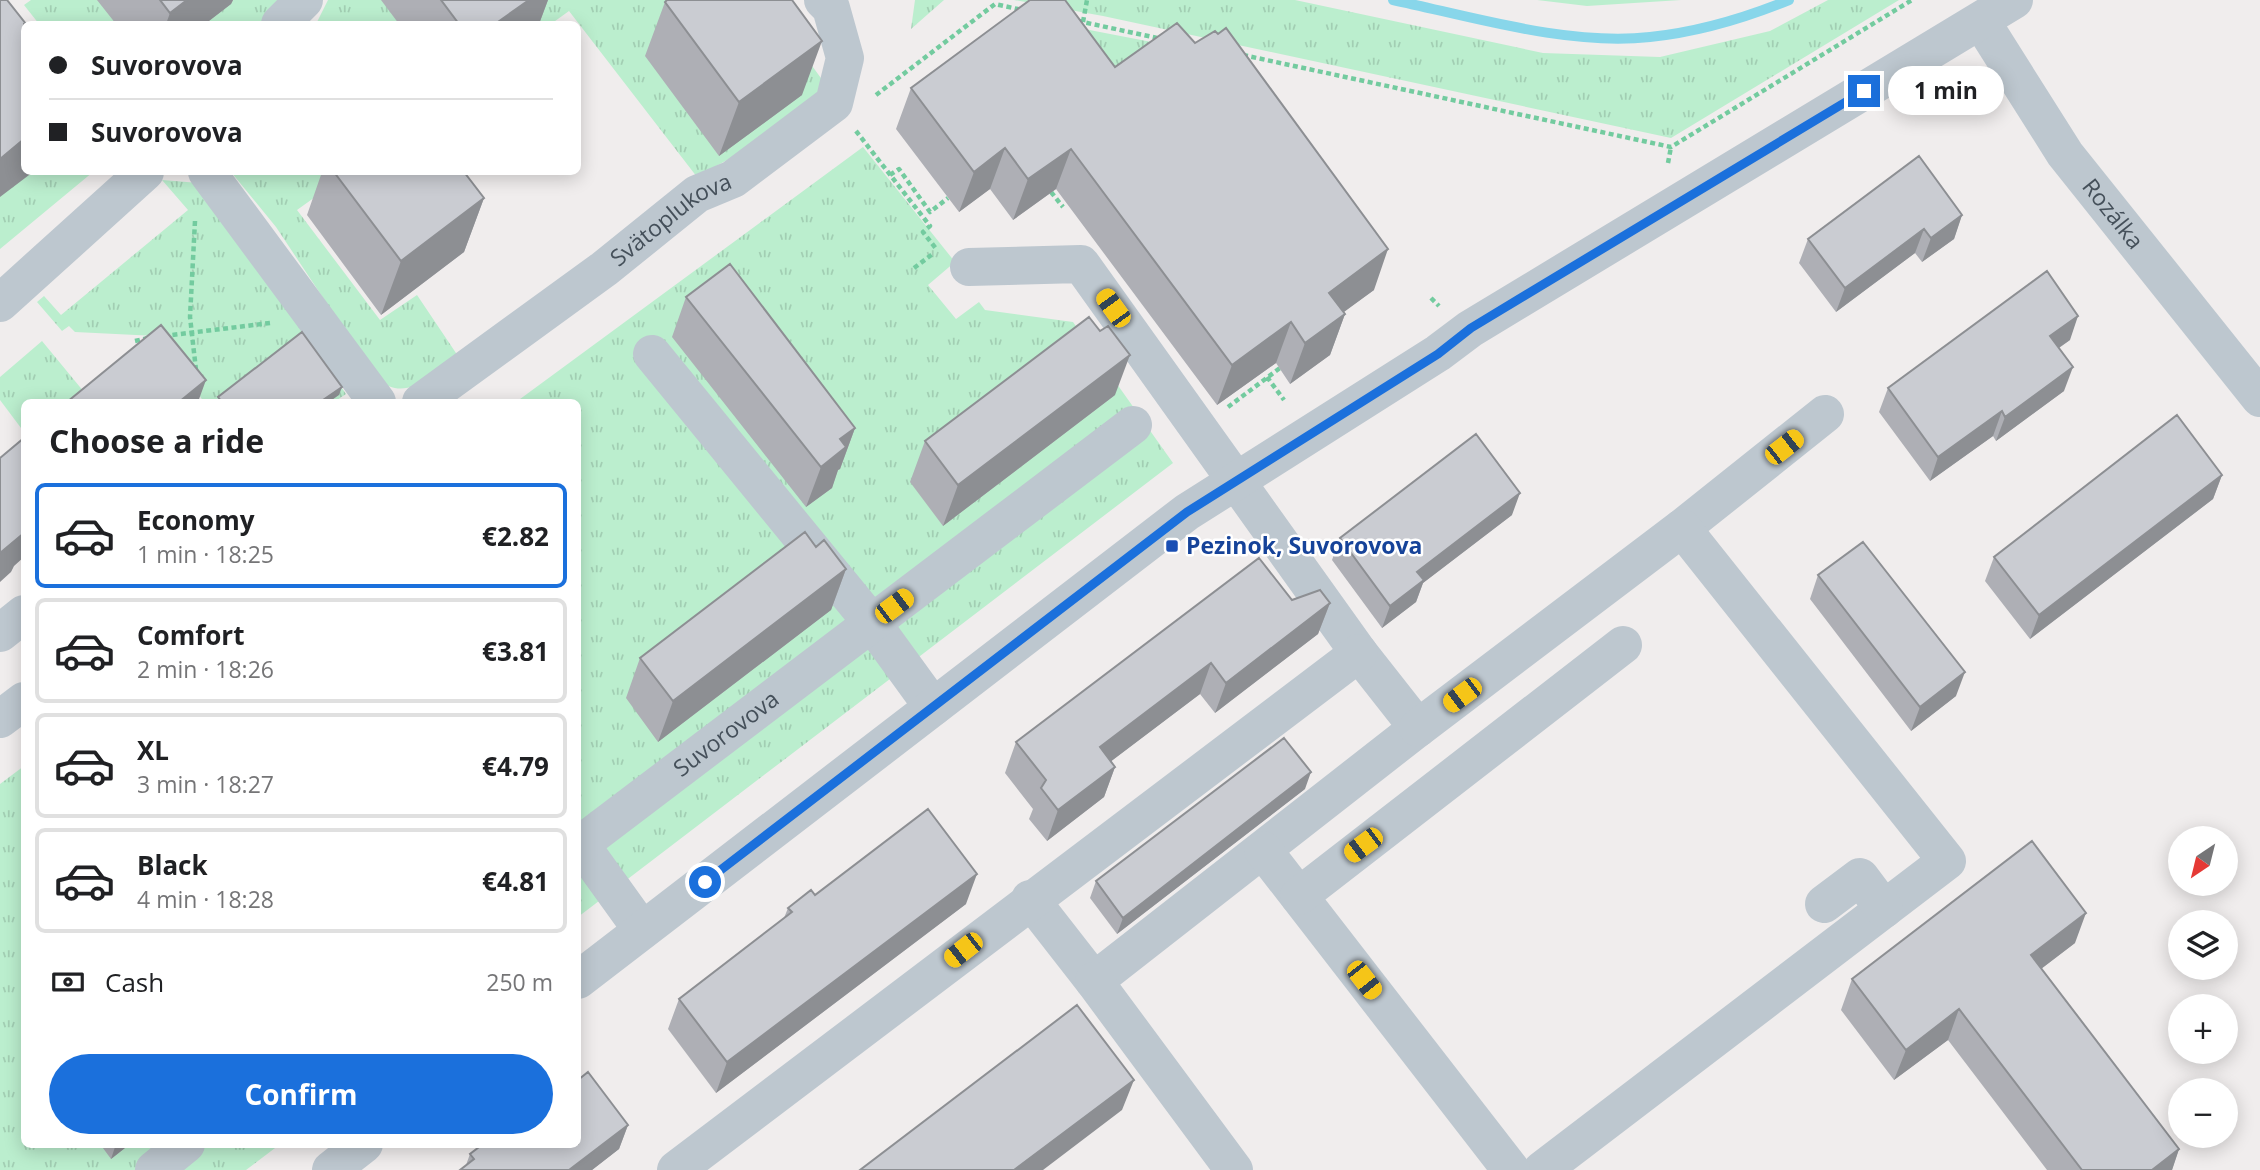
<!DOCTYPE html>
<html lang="en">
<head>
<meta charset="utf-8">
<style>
  :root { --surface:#fff; --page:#f6f6f6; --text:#202124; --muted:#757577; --line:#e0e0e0; --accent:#1b70dc }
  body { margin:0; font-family:"Open Sans",sans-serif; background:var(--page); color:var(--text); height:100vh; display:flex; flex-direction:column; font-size:26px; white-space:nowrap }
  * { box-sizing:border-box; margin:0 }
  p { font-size:23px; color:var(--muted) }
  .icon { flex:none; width:38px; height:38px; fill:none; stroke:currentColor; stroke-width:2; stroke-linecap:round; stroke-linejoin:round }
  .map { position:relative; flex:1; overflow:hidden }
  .panel { position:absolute; left:21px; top:399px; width:560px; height:749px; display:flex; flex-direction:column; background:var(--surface); border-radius:10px; box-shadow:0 4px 18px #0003 }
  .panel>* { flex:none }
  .guide { position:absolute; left:21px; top:21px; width:560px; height:154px; border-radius:10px; box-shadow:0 4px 18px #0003; display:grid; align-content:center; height:154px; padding:0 28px; background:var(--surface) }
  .needle { width:46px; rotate:215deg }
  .tools { position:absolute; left:2168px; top:826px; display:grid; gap:14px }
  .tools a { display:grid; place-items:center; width:70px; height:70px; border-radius:50%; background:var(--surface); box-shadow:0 4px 18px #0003; font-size:35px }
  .end { position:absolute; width:32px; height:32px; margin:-16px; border:9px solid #1b70dc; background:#fff; box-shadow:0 0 0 4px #fff }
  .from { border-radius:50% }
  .bubble { position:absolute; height:49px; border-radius:24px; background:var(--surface); box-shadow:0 4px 18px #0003; font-size:23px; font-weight:700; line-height:49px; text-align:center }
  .car { position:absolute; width:21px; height:42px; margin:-21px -10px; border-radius:9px; box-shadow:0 0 5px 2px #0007; background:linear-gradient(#f5c518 24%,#345 0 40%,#f5c518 0 76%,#345 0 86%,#f5c518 0) }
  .guide b { display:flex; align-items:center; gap:24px; height:66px; font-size:26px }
  .guide b+b { border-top:2px solid var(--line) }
  .guide i { width:18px; height:18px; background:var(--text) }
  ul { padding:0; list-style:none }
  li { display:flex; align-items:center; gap:21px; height:105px; margin:0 14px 10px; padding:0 14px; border:4px solid var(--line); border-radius:10px }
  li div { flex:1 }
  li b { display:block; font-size:26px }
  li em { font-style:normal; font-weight:700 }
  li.selected { border-color:var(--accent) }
  li>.icon { width:63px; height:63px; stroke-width:1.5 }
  h2 { padding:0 28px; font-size:32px; line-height:84px }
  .pay { display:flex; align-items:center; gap:18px; height:77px; padding:0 28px; font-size:26px }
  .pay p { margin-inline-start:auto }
  .action { display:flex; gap:14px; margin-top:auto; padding:14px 28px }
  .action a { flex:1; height:80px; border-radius:42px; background:var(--accent); color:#fff; font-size:28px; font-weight:700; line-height:80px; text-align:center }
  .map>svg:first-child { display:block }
  .grass { fill:url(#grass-tufts) }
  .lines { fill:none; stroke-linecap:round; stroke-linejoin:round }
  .stream { stroke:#88d6ea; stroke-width:10 }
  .path { stroke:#73cb9f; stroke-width:4.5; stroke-dasharray:5 3.5; stroke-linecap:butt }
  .minor { stroke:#bdc7cf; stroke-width:38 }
  .wall { fill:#aeafb5 }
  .shaded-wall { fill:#8d8f93 }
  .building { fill:#caccd2; stroke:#8d8f93; stroke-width:2 }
  .route { stroke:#1b70dc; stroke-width:9 }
  .transit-dot { fill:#1a4fb4; stroke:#fff; stroke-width:2.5 }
  .labels { text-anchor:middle; stroke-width:5; stroke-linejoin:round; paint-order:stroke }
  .street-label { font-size:23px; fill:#45505a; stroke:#fff }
  .transit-label { font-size:23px; font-weight:bold; fill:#164399; stroke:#fff; text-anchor:start }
</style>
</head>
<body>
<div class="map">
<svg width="2260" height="1170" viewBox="0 0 2260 1170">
  <defs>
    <pattern id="grass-tufts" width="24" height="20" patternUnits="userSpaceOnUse" patternTransform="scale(1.75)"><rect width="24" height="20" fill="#bbeece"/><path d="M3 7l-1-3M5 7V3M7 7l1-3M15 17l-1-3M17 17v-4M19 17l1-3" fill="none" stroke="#a2ceb3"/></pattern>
  </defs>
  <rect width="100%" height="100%" fill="#f0eded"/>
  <path class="grass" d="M31,0H281L271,24H39L24,5Z
    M328,0H764L826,85L824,105L697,177L569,11L551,24H316Z
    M915,0H944L911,29Z
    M1014,0H1295L1543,53L1660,57L1770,31L1828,0H1899L1671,138L1103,16Z
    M1537,0H1681L1587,6Z
    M0,14L24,172H93L0,249Z
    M1048,22L1162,44L1101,104Z
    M863,147L955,262L928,285L956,319L979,302L985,310L1073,322L1173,463L578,917V402H516Z
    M231,172H350L297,210L380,320L417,295L458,356C432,374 407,404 377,379L276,227Z
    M162,180L199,183L346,394L334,402H204L156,336L75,332L69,326L62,331L37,302L44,296L61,315L188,210Z
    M42,341L89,398L84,402H24V432L0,400V377Z
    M24,766V1144L279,1145L246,1170H0V784Z"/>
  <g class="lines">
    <path class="stream" d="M1393,0C1473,17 1568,46 1650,37C1698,32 1745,18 1789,0"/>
    <path class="path" d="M1078,21L1162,39
      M1083,22L1087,0
      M1243,55L1671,147L1912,0
      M876,95L995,4L1022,10
      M856,131L930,226L923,232L937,250
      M1668,163L1671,147
      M890,175L899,169L930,212L948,198
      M1051,192L1063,207
      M195,221L190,317L196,370
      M914,268L934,253
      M1431,298L1439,306
      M164,336L270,323
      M135,341L148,338
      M1267,377L1284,400
      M1228,407L1280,368"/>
    <g class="minor">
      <path id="s1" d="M1981,21L2065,154L2260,398"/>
      <path d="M280,24L304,0"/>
      <path d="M207,172L377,402"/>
      <path d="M969,267L1081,264L1359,653L1418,728L1094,981L1030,899"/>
      <path d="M0,303L145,172"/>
      <path d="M652,354L872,623L933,707"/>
      <path id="s2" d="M421,402L604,269L697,194L733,179L834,103L845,58L831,8L823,0"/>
      <path d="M1682,528L1825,414"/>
      <path d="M0,633L24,614"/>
      <path d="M0,719L24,701"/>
      <path d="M1418,728L1682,528L1947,861L1542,1170"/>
      <path d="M578,841L642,930"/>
      <path id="s3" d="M578,846L1133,425"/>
      <path d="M1263,850L1511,1170"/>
      <path d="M1299,896L1623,645"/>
      <path d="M1824,904L1860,877L1884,909"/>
      <path d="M578,980L1187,512L1438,353L1470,329L2014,0"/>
      <path d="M1094,981L1234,1170"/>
      <path d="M154,1170L186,1144"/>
      <path d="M331,1170L364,1144"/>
      <path d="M676,1170L1359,653"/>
    </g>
  </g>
  <path class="wall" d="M97,0H233L231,4L205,24H116Z
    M381,0H548L539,24H399Z
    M665,2L802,95L719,156L645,56Z
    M1115,67L1374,290L1343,312L1345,314L1330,355L1290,384L1276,363L1217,405L1056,189L1013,220L990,189L959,212L896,129L911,88Z
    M322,172H334L484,198L464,252L381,315L307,215Z
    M1962,215L1954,239L1922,262L1915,253L1836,312L1799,263L1808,239Z
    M686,297L855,428L840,469L838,470L832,488L806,507L672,337Z
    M2070,340L2059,348L2064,391L1996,441L1993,436L1930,481L1879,412L1888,388Z
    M1115,395L943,526L910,482L925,441Z
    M2222,475L2213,499L2030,639L1985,581L1994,557Z
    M1512,515L1423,583L1416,602L1382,628L1332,560L1340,538Z
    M816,547L846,569L831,610L658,742L626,698L640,658Z
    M1818,575L1956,696L1911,731L1810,599Z
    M1292,600L1330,603L1318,634L1215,713L1200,694L1111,761L1115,767L1104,797L1047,841L1029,819L1033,809L1005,773L1016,742Z
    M1305,789L1117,934L1090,898L1096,881Z
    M815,895L966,904L716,1093L668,1029L679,999L784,918L788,908Z
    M2075,943L2041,969L2179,1149L2172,1170H2047L1948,1040L1894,1080L1841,1010L1852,979Z
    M628,1125L619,1149L592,1170H460L466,1165L470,1154Z
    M100,1144H130L111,1159Z"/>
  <path class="shaded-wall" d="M187,0H233L231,4L205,24H166L170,13Z
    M529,0H548L539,24H495Z
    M822,41L802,95L719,156L739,102Z
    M24,139V172H33L0,197V159Z
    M1005,148L990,189L959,212L974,172Z
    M1071,149L1056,189L1013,220L1028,179Z
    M484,198L464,252L381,315L401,261Z
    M1962,215L1954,239L1922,262L1931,238Z
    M1924,229L1915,253L1836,312L1845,288Z
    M1388,249L1374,290L1314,334L1329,293Z
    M1345,314L1330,355L1290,384L1305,343Z
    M2078,316L2070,340L2041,360L2050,336Z
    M1291,322L1276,363L1217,405L1232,365Z
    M1130,355L1115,395L943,526L958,485Z
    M2073,367L2064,391L1996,441L2005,417Z
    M206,380L198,402H179Z
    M342,387L339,395L329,402H320Z
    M2002,411L1993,436L1930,481L1938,457Z
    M855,428L840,469L838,470L832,488L806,507L821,467L840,439Z
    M2222,475L2213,499L2030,639L2039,615Z
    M1520,493L1512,515L1423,583L1416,602L1382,628L1390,606L1417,572Z
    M24,528V557L14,566L11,572L0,582V553Z
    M846,569L831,610L658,742L673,701Z
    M1330,603L1318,634L1215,713L1226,683Z
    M1211,663L1200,694L1089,778L1100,747Z
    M1965,672L1956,696L1911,731L1920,707Z
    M1115,767L1104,797L1047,841L1058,810Z
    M1311,772L1305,789L1117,934L1123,918Z
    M977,874L966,904L716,1093L727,1062Z
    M2086,913L2075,943L2020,985L2031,955Z
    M1959,1009L1948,1040L1894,1080L1906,1050Z
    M1134,1080L1122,1110L1043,1170H1014Z
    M628,1125L619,1149L592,1170H569Z
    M116,1144H130L111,1159Z
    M2179,1149L2172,1170H2152Z"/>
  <path class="building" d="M0,0H7L26,24H24V139L0,159Z
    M160,0H187L170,13Z
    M441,0H529L495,24H459Z
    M667,0H792L822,41L739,102L665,2Z
    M1030,0H1065L1115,67L1177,23L1195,43L1215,31L1218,34L1226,28L1388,249L1329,293L1345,314L1305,343L1291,322L1232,365L1071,149L1028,179L1005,148L974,172L911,88Z
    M1919,156L1962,215L1931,238L1924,229L1845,288L1808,239Z
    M334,172H464L484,198L401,261Z
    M730,264L855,428L840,439L846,447L821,467L686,297Z
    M2047,271L2078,316L2050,336L2073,367L2005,417L2002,411L1938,457L1888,388Z
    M1089,317L1100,331L1108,326L1130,355L958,485L925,441Z
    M161,325L206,380L179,402H67Z
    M302,332L342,387L320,402H222L218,397Z
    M2177,415L2222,475L2039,615L1994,557Z
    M1476,434L1520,493L1417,572L1424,580L1390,606L1340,538Z
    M24,438V533L0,553V458Z
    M805,532L816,547L824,540L846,569L673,701L640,658Z
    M1863,542L1965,672L1920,707L1818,575Z
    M1259,558L1292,600L1320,590L1330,603L1226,683L1211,663L1100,747L1115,767L1058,810L1041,788L1046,780L1016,742Z
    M1284,738L1311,772L1123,918L1096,881Z
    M928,809L977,874L727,1062L679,999L792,912L788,908L811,890L815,895Z
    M2032,841L2086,913L2031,955L2179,1149L2152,1170H2082L1959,1009L1906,1050L1852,979Z
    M1077,1005L1134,1080L1014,1170H860Z
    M588,1072L628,1125L569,1170H460L474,1159L470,1154L483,1144H578V1080Z"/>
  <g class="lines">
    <path class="route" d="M705,882L1187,512L1438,354L1471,328L1864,91"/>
  </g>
  <rect class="transit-dot" x="1165" y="539" width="14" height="14" rx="3.5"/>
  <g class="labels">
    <g class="street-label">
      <text dy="8" stroke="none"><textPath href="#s1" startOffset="234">Rozálka</textPath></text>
      <text dy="8" stroke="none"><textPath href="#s2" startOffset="310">Svätoplukova</textPath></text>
      <text dy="8" stroke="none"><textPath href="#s3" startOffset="186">Suvorovova</textPath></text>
    </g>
    <g class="transit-label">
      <text x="1186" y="554">Pezinok, Suvorovova</text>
    </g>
  </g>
</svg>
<div class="tools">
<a><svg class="needle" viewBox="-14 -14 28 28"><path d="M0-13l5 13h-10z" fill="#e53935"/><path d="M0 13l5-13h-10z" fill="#757577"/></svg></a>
<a><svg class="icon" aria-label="layers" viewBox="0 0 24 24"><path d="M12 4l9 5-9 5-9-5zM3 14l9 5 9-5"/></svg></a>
<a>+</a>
<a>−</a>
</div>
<i class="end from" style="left:705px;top:882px"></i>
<i class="end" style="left:1864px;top:91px"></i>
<div class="bubble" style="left:1888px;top:66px;width:116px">1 min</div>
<i class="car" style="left:1113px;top:308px;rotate:324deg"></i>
<i class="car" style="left:1784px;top:447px;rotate:52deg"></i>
<i class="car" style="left:894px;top:606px;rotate:53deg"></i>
<i class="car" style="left:1462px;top:695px;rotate:233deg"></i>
<i class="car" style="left:1363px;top:845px;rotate:233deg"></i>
<i class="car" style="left:963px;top:950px;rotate:232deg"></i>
<i class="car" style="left:1364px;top:980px;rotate:142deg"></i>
<div class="guide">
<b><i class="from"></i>Suvorovova</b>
<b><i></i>Suvorovova</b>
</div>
<section class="panel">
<h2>Choose a ride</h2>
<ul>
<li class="selected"><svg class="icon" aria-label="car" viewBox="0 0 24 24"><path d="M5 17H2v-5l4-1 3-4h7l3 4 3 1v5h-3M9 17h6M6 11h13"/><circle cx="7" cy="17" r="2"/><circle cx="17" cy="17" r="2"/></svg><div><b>Economy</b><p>1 min · 18:25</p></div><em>€2.82</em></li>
<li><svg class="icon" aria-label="car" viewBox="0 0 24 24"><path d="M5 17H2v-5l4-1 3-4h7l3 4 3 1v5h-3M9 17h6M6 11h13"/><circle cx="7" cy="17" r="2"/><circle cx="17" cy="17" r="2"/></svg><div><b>Comfort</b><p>2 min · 18:26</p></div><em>€3.81</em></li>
<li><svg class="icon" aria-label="car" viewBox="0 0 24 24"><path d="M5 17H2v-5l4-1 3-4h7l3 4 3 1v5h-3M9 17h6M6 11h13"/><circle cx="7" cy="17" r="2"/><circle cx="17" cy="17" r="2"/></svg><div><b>XL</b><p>3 min · 18:27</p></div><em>€4.79</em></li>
<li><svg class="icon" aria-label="car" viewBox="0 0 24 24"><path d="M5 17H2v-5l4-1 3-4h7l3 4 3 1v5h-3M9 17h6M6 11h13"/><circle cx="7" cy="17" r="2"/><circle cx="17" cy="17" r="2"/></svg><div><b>Black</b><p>4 min · 18:28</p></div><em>€4.81</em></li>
</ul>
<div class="pay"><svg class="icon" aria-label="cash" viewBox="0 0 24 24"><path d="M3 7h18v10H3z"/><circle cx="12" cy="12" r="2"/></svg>Cash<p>250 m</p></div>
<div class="action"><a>Confirm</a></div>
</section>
</div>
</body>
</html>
